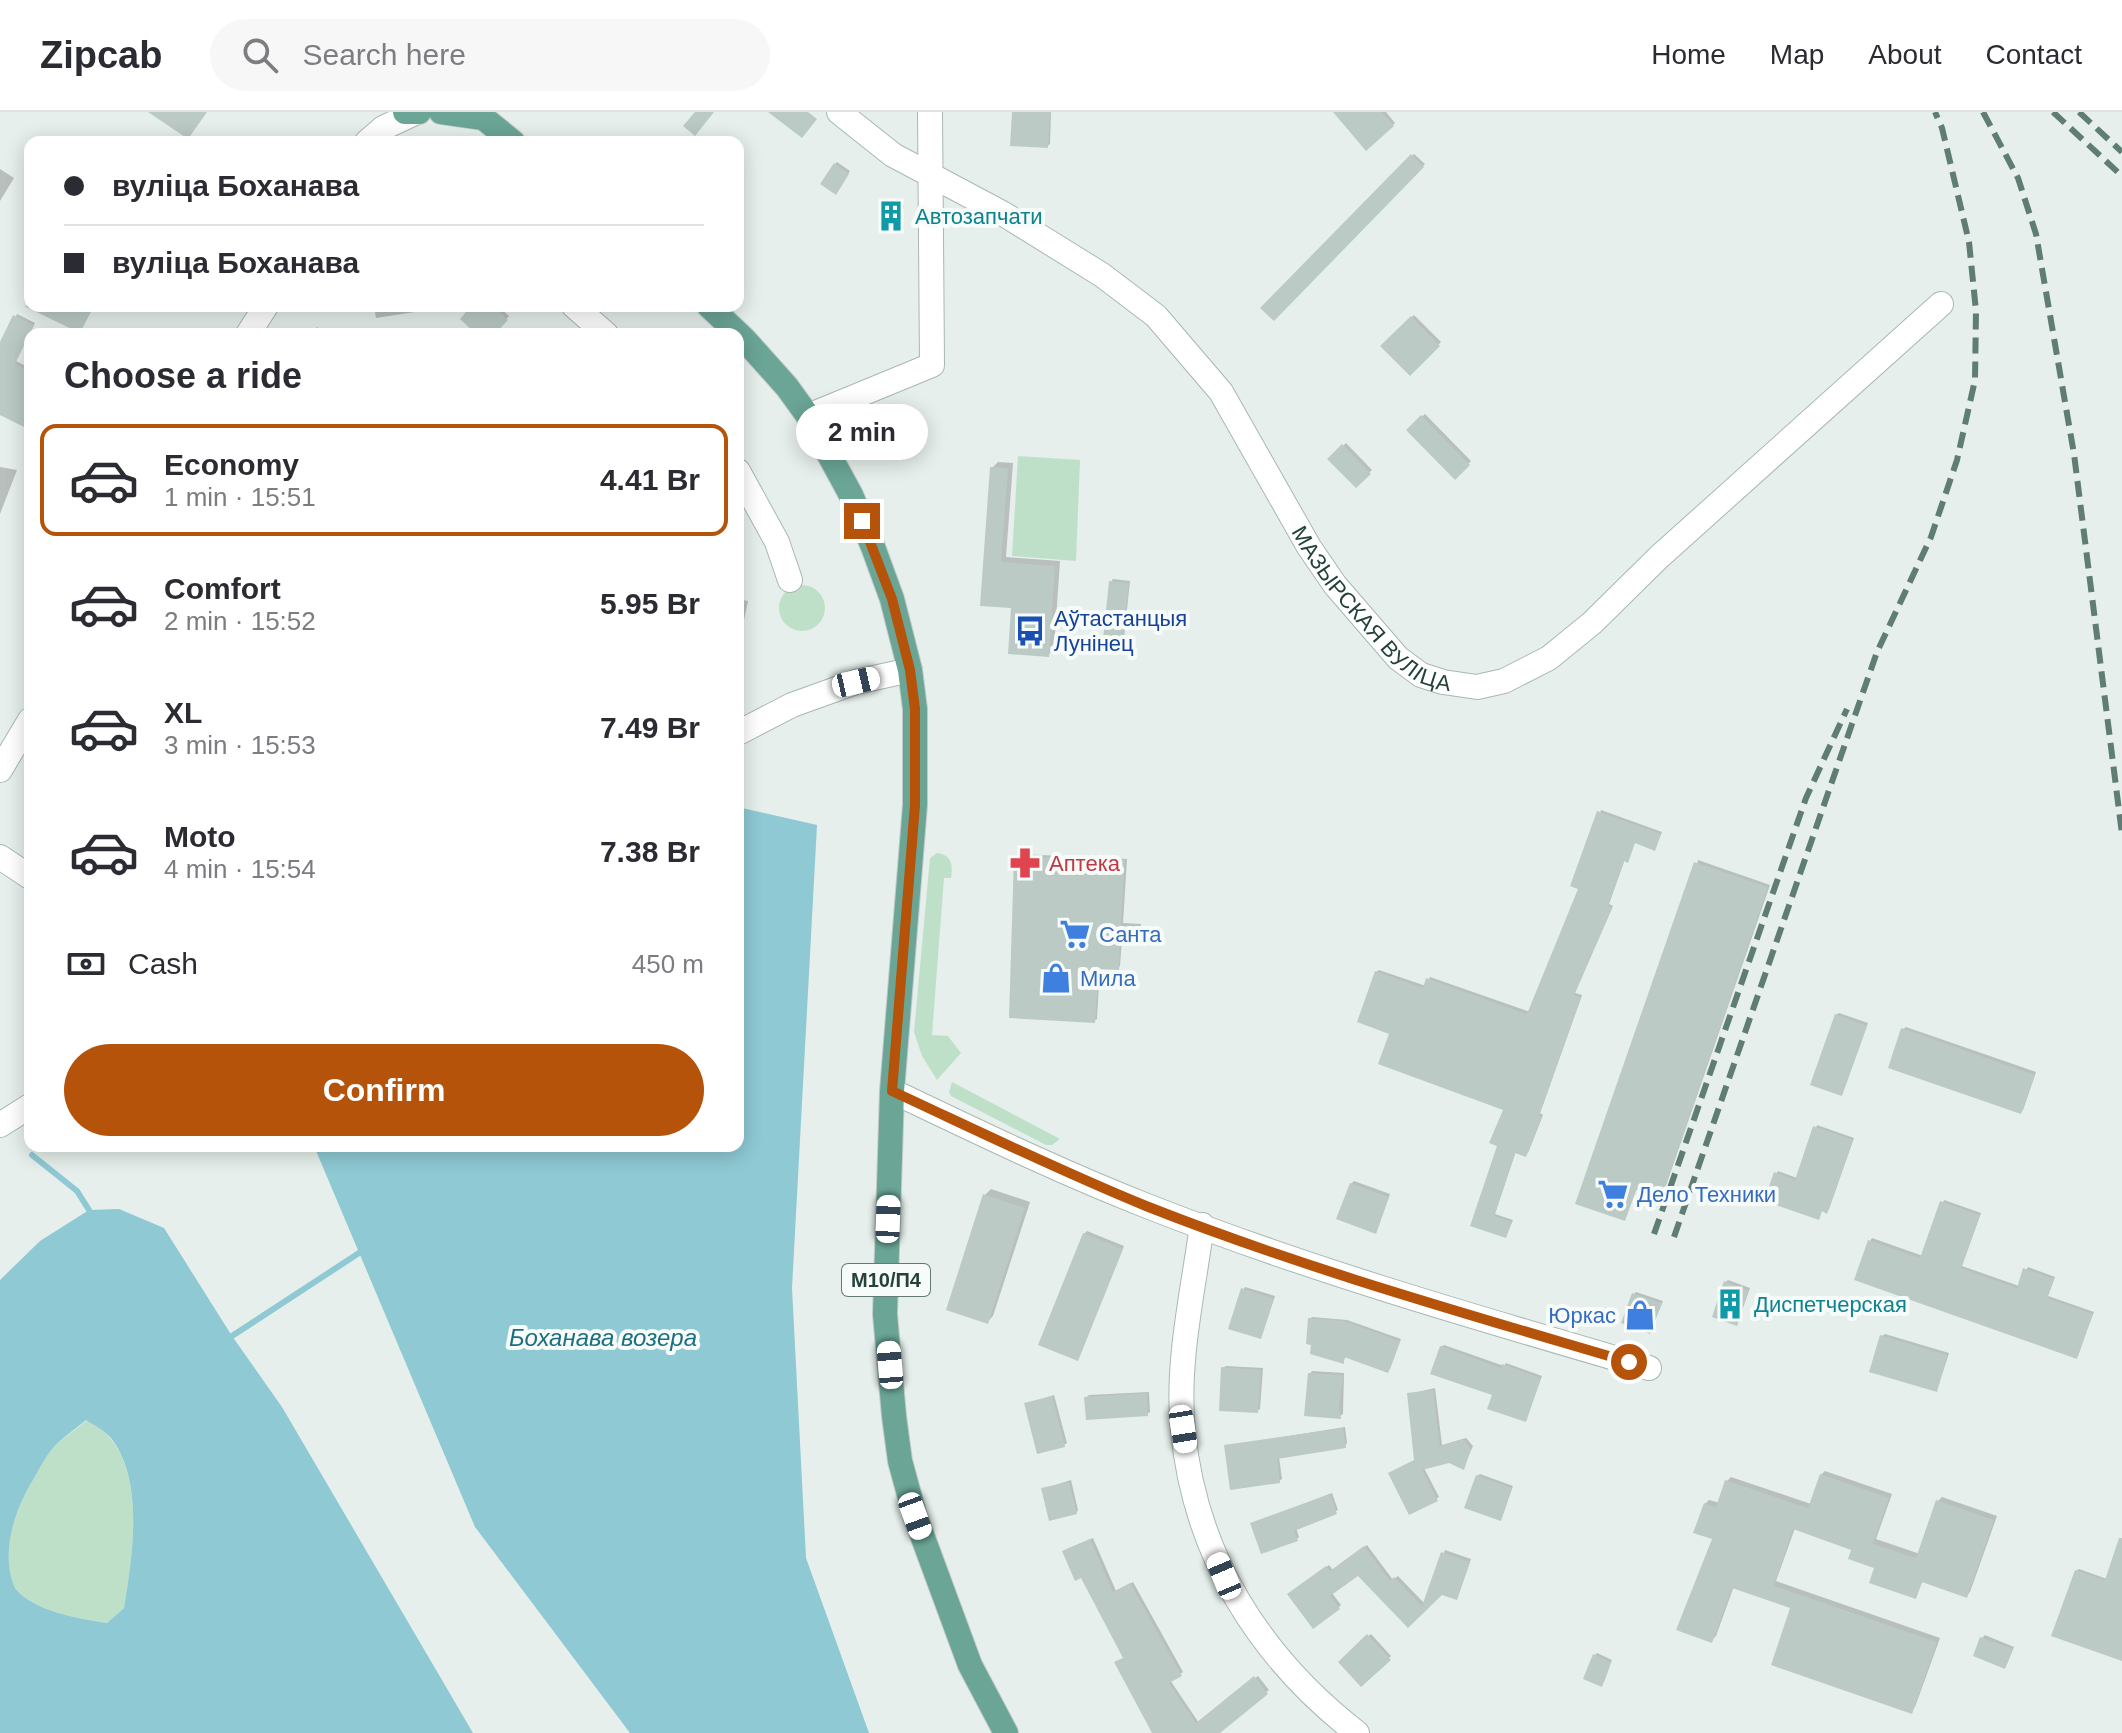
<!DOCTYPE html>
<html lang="en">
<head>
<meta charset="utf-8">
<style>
  :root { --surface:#fff; --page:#f7f7f7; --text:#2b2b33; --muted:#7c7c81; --line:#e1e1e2; --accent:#b45309 }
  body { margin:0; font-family:Arial,sans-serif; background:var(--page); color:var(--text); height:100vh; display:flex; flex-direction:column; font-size:30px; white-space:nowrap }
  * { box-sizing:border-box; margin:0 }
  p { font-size:26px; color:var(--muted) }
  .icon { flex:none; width:44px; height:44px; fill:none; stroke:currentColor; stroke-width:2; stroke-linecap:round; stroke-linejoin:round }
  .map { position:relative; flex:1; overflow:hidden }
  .details { position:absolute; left:24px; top:216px; width:720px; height:824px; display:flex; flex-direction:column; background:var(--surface); border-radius:16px; box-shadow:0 4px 20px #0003 }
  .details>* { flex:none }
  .hud { position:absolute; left:24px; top:24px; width:720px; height:176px; border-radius:16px; box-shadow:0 4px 20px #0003; display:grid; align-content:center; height:176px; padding:0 40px; background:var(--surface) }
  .end { position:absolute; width:36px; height:36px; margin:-18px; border:10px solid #b45309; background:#fff; box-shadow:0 0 0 4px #fff }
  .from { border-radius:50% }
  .bubble { position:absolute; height:56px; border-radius:28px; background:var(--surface); box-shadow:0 4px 20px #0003; font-size:26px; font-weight:700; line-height:56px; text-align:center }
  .car { position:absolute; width:24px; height:48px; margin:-24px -12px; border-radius:10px; box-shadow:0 0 6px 2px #0007; background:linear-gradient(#fff 24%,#345 0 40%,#fff 0 76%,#345 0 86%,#fff 0) }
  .hud b { display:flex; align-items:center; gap:28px; height:76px; font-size:30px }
  .hud b+b { border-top:2px solid var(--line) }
  .hud i { width:20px; height:20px; background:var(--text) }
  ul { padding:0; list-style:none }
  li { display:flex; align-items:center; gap:24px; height:112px; margin:0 16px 12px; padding:0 24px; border:4px solid transparent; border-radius:16px }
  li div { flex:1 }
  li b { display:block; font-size:30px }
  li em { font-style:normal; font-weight:700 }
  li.current { border-color:var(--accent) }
  li>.icon { width:72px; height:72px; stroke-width:1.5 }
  h2 { padding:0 40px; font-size:36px; line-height:96px }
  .pay { display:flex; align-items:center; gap:20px; height:88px; padding:0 40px; font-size:30px }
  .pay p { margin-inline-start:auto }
  .cta { display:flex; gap:16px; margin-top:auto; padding:16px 40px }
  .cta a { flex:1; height:92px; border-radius:48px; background:var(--accent); color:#fff; font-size:32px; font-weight:700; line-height:92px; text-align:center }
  header { display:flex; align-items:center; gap:48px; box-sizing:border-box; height:112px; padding:0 40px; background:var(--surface); border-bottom:2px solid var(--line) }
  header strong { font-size:38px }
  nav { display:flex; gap:44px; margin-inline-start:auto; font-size:28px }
  .search { width:560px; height:72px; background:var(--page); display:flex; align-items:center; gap:20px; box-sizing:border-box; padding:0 28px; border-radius:44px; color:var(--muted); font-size:30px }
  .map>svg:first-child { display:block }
  .green { fill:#bfe0c8 }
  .water { fill:#8ec9d4; fill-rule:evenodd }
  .shadow { fill:#0003 }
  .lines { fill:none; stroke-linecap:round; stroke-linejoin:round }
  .stream { stroke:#8ec9d4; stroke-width:6 }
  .building { fill:#bbcac4 }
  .minor-casing { stroke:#a8b8b2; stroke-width:26 }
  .major-casing { stroke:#c2cac8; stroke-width:26 }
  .minor { stroke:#fff; stroke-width:24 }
  .major { stroke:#6aa596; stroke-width:24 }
  .rail { stroke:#5f7d75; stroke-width:6; stroke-dasharray:16 8; stroke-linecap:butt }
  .route { stroke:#b45309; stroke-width:10 }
  .labels { text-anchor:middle; stroke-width:8; stroke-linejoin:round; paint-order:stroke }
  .shield { fill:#f7fbf9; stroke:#637a73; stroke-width:2 }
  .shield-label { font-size:20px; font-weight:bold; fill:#24423a }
  .culture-label { font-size:22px; fill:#0d838f; stroke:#f7fbf9; text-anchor:start }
  .street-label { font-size:22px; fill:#24423a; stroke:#f7fbf9 }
  .transit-label { font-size:22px; fill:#164399; stroke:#f7fbf9; text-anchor:start }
  .health-label { font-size:22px; fill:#be3a42; stroke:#f7fbf9; text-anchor:start }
  .shop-label { font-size:22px; fill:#366cbe; stroke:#f7fbf9; text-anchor:start }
  .water-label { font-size:24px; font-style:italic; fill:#1c6f80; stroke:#f7fbf9 }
</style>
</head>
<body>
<header>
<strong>Zipcab</strong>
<div class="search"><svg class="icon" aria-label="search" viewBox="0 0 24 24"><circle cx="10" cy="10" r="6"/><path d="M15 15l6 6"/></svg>Search here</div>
<nav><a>Home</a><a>Map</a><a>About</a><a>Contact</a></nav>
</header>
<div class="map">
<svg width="2122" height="1621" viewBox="0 0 2122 1621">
  <rect width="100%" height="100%" fill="#e6efeb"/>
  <path class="green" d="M1018,344L1080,348L1076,449L1012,444Z
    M779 496a23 23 0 1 1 46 0a23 23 0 1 1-46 0Z
    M937,741C952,743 953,753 951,766H944L932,923L948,924L961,941L937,968L922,944L914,920L930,746Z
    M952,970L1060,1027L1052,1033H1046L951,984L949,980Z
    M87,1308C95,1314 106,1319 111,1327C145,1370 132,1446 124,1496L107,1511C80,1507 34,1499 15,1476C0,1442 14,1399 33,1368C39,1358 45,1345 53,1336C63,1326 76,1317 87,1308Z"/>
  <path class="water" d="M738,695L817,713L792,1176L806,1446L869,1621H630L475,1415L314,1034H738Z
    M119,1097L164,1116L232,1224L282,1295L473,1621H0V1168L40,1129L89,1098ZM86,1308C94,1313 105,1319 111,1326C145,1370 132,1446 124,1496L107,1511C80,1507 33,1499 15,1476C0,1442 14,1399 33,1368C39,1358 45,1345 53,1336C62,1326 75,1317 86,1308Z"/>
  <path class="shadow" d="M1014,0H1051L1050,32L1047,34Z
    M1335,0H1386L1395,11L1367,36Z
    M1414,42L1425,52L1274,207L1263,196Z
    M837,50L850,59L838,78L835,52Z
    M0,57L14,66L0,89Z
    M885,92L904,93L900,113L883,94Z
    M374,194H414L415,200L376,206Z
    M474,194H498L509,204L493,222H479Z
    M17,202L35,211L16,249L30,256V314L0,301V238Z
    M1414,203L1441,230L1410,261L1383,234Z
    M317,215L327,222H312Z
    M1425,302L1471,349L1455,365L1408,318Z
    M1346,331L1372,358L1356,373L1330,347Z
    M998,350L1013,351L1006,445L1060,449L1054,537L1048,543L1014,494L982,492L992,356Z
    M0,355L17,358L0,402Z
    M1113,467L1130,469L1124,526L1122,528L1111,470Z
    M738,487L748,489L738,537Z
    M1601,698L1662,720L1656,734L1635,730L1625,747L1609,792L1613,794L1575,881L1582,883L1540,1001L1543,1003L1528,1041L1516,1039L1495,1102L1513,1108L1506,1124L1473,1113L1500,1033L1506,996L1392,921L1376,860L1379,858L1426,874L1430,865L1530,900L1580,776Z
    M1018,742L1127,747L1123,811L1141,812L1140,826L1137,828L1122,827L1120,854L1118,856L1100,855L1097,907L1094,909L1016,745Z
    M1698,748L1770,773L1663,1082L1660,1084L1637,1076L1625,1107Z
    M1839,901L1868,911L1842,982L1836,903Z
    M1906,915L2036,960L2023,998L2021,1000L1903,917Z
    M1817,1013L1854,1026L1829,1097L1827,1099L1823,1097L1818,1105L1776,1062L1778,1059L1797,1066Z
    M1354,1069L1390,1082L1377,1117L1351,1072Z
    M991,1077L1030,1090L993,1204L987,1210L985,1083Z
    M1944,1088L1981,1101L1962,1154L2019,1174L2028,1155L2055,1165L2048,1184L2094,1200L2076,1244L1870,1129L1872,1126L1923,1144Z
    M1087,1119L1124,1134L1078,1247L1084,1122Z
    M1728,1168L1750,1176L1738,1209L1726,1170Z
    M1245,1175L1275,1184L1261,1225L1243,1178Z
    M1636,1180L1663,1189L1650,1220L1634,1182Z
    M1312,1205L1347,1208L1401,1227L1390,1257L1388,1259L1346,1244L1343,1250L1310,1207Z
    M1885,1222L1949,1241L1938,1275L1882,1224Z
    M1444,1233L1504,1254L1506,1251L1542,1264L1527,1305L1494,1282L1441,1235Z
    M1226,1254L1263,1256L1260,1297L1257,1299L1223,1256Z
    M1312,1259L1344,1261L1343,1302L1340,1304L1310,1262Z
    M1435,1276L1442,1333L1466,1326L1473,1334L1463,1356L1450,1349L1424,1356L1439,1385L1436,1387L1416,1347L1409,1282Z
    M1149,1280L1150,1300L1147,1302L1087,1285L1089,1283Z
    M1054,1283L1067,1331L1064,1333L1026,1292Z
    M1345,1315L1347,1331L1345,1334L1279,1345L1282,1367L1279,1369L1227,1334Z
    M1825,1359L1892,1382L1876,1427L1920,1442L1938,1389L1942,1385L1997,1404L1970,1480L1966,1484L1923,1469L1915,1484L1854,1436L1795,1416L1776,1469L1940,1526L1915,1595L1911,1599L1793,1495L1734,1474L1716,1524L1712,1528L1714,1426L1705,1392L1709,1388L1720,1391L1727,1369L1731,1365L1811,1392L1821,1363Z
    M1480,1362L1513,1374L1502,1405L1477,1364Z
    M1071,1368L1078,1398L1076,1401L1043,1377Z
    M1332,1381L1338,1398L1296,1416L1299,1425L1297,1427L1252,1412Z
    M1093,1426L1116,1479L1133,1470L1183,1560L1170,1568L1199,1611L1258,1564L1269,1578L1212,1621H1153L1125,1545L1067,1437Z
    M2122,1427V1547L2076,1459L2079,1457L2107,1467Z
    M1367,1433L1393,1468L1398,1464L1425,1492L1445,1438L1471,1447L1458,1484L1441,1481L1408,1513L1358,1461L1332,1481L1341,1493L1338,1496L1292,1480L1329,1453L1333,1458Z
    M1371,1522L1391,1544L1361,1572L1341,1550Z
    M1985,1523L2014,1535L2007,1552L1982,1526Z
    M1597,1541L1612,1548L1604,1570L1594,1544Z"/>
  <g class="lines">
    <path class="stream" d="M32,1043L77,1079L89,1098
      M232,1224L359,1141"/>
  </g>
  <path class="building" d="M148,0H207L188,27Z
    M695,0H714L695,24L683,14Z
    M768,0H808L817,7L802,26Z
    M1012,0H1050L1048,36L1010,34Z
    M1333,0H1382L1394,14L1366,39Z
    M1411,42L1424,55L1274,209L1260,196Z
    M834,51L849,62L836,83L820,72Z
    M881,93L902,94L901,115L879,114Z
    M24,194H94L80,221Z
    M471,194H493L508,208L495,222H476L460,207Z
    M13,203L34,213L15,252L30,259V318L0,303V230Z
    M1411,204L1440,234L1410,264L1380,234Z
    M1421,303L1470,353L1455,368L1406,318Z
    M1342,332L1371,362L1356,376L1327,347Z
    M990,355L1008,356L1001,450L1055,454L1049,545L1008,542L1011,496L980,494Z
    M1109,469L1129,471L1122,530L1103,528Z
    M1597,699L1661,722L1655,739L1635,731L1628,751L1624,749L1608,794L1612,796L1574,883L1581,886L1539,1004L1542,1005L1526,1045L1515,1041L1494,1104L1512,1110L1506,1126L1470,1114L1497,1034L1489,1031L1503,998L1378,952L1389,922L1357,910L1375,859L1423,876L1426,866L1527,902L1578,777L1570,774Z
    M1014,744L1125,748L1121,813L1140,814L1138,830L1120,829L1119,858L1099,857L1095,911L1009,906Z
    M1694,750L1768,775L1661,1087L1636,1078L1625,1109L1575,1092Z
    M1835,902L1867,914L1842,984L1810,973Z
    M1901,916L2035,963L2021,1002L1888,956Z
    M1813,1014L1853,1028L1827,1102L1822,1099L1819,1108L1764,1089L1774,1060L1795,1068Z
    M1350,1071L1389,1085L1376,1122L1336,1107Z
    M983,1082L1025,1096L988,1212L946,1198Z
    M1940,1089L1980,1103L1961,1156L2017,1176L2023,1156L2054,1167L2047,1186L2093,1202L2077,1247L1854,1168L1868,1128L1920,1146Z
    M1083,1121L1123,1137L1078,1249L1038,1233Z
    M1724,1169L1749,1178L1737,1214L1712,1205Z
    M1241,1176L1274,1187L1261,1227L1228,1217Z
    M1632,1181L1662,1191L1650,1222L1621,1211Z
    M1308,1206L1344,1209L1400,1229L1388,1261L1344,1245V1252L1310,1242L1311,1233L1306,1232Z
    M1880,1223L1947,1243L1937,1280L1869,1260Z
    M1440,1234L1501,1256L1502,1252L1541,1266L1526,1310L1487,1297L1492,1283L1430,1262Z
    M1221,1255L1261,1258L1258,1301L1219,1299Z
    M1308,1261L1343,1263L1339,1295L1341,1307L1304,1304Z
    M1433,1278L1440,1334L1463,1327L1471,1337L1464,1358L1449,1351L1422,1358L1438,1389L1409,1403L1388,1361L1414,1348L1407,1281Z
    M1147,1281L1148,1304L1086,1308L1084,1285Z
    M1052,1284L1065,1335L1037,1342L1024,1291Z
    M1343,1316L1346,1336L1277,1347L1280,1371L1230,1378L1224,1333Z
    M1820,1362L1889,1386L1873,1432L1916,1446L1936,1388L1994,1408L1967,1486L1922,1470L1916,1487L1869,1471L1874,1456L1848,1447L1851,1438L1793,1417L1774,1474L1937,1530L1912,1602L1771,1553L1790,1496L1732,1476L1712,1531L1676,1518L1712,1427L1693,1421L1704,1391L1716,1395L1725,1368L1808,1396Z
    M1476,1363L1512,1376L1501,1409L1464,1396Z
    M1069,1370L1077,1402L1049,1409L1041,1376Z
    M1330,1382L1337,1402L1294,1419L1298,1429L1261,1442L1250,1411Z
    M2119,1426H2122V1549L2051,1524L2075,1458L2105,1468Z
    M1090,1427L1113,1480L1130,1471L1182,1564L1169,1571L1196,1611L1254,1564L1268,1582L1220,1621H1152L1114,1550L1123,1546L1081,1466L1075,1469L1062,1439Z
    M1364,1434L1390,1469L1394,1465L1422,1494L1441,1440L1470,1450L1457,1488L1442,1483L1408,1516L1358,1464L1330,1484L1340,1497L1313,1517L1287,1482L1326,1454L1330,1459Z
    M1367,1522L1391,1548L1361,1575L1338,1550Z
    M1980,1525L2013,1537L2005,1557L1973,1544Z
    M1593,1542L1611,1550L1602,1575L1583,1567Z"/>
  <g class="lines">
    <g class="minor-casing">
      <g id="minor">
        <path id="s1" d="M839,0L893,43L1002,101L1102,163L1156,204L1221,280L1309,435L1335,473L1398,546L1421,563L1443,570L1477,575L1504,569L1549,546L1592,511L1659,445L1941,192"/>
        <path d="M367,30L383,16L415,1"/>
        <path d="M574,194L606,222"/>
        <path d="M248,222L266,194"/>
        <path d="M808,304L932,253L930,0"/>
        <path d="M738,359L777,430L790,468"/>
        <path d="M738,621L792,593L856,570L910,558"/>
        <path d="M0,658L30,608"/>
        <path d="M0,745L30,765"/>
        <path d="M892,979C976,1019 1060,1060 1147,1094C1310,1158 1481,1207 1649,1256"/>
        <path d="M0,1013L30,994"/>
        <path d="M1202,1113C1193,1180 1176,1251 1183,1319C1195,1443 1259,1545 1357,1621"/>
      </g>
    </g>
    <g class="major-casing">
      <path id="major" d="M405,0H419
        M441,0L483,6
        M476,0L513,30
        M709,194L744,227L787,275L808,304L851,383L873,435L892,487L910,558L915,597V693L892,979L885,1202L894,1304L900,1349L915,1404L970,1553L1006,1621"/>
    </g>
    <use href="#minor" class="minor"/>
    <use href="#major" class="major"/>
    <path class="rail" d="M1983,0L2018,66L2036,122L2074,342L2122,722
      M2053,0L2122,64
      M2079,0L2122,40
      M1654,1122L1806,686L1847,597
      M1674,1125L1877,540L1931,425L1957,348L1975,268L1976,199L1969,130L1942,16L1935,0"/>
  </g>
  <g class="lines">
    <path class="route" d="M862,409L892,487L910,558L915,597V693L892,979C976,1018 1060,1059 1146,1094C1303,1156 1467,1202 1629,1250"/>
  </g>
  <defs>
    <g id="building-bare" transform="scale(2.4)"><path d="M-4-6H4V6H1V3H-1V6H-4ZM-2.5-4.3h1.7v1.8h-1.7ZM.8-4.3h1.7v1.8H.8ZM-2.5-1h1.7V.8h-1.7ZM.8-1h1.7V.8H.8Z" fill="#0f9aa8" stroke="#f7fbf9" stroke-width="2.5" paint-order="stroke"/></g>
    <g id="bus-bare" transform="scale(2.4)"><path d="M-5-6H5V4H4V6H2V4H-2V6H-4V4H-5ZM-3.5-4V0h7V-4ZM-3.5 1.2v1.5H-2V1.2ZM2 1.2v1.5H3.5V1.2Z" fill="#1a4fb4" stroke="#f7fbf9" stroke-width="2.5" paint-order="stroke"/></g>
    <g id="pharmacy-bare" transform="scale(2.4)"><path d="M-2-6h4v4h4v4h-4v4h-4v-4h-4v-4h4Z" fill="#e0444e" stroke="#f7fbf9" stroke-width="2.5" paint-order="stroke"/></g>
    <g id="supermarket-bare" transform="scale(2.4)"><path d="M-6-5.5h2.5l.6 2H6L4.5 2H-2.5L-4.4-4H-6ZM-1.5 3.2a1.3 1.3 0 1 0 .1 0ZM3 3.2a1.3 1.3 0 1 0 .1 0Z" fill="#3f7fe0" stroke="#f7fbf9" stroke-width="2.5" paint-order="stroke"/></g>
    <g id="shop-bare" transform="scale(2.4)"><path d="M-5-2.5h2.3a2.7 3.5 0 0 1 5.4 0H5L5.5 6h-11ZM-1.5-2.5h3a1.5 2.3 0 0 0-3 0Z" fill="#3f7fe0" stroke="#f7fbf9" stroke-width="2.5" paint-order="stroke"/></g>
  </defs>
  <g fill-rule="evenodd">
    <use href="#building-bare" x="891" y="104"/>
    <use href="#bus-bare" x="1030" y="519"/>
    <use href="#pharmacy-bare" x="1025" y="751"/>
    <use href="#supermarket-bare" x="1075" y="822"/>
    <use href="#shop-bare" x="1056" y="866"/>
    <use href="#supermarket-bare" x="1613" y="1082"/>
    <use href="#building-bare" x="1730" y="1192"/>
    <use href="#shop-bare" x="1640" y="1203"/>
  </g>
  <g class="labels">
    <rect class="shield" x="842" y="1152" width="88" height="32" rx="6"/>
    <g class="shield-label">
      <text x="886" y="1175">М10/П4</text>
    </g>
    <g class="culture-label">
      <text x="915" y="112">Автозапчати</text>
      <text x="1754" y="1200">Диспетчерская</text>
    </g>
    <g class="street-label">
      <text dy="8" stroke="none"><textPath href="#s1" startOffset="746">МАЗЫРСКАЯ ВУЛІЦА</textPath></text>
    </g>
    <g class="transit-label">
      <text x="1054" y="514">Аўтастанцыя<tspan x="1054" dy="25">Лунінец</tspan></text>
    </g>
    <g class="health-label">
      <text x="1049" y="759">Аптека</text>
    </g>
    <g class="shop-label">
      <text x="1099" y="830">Санта</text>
      <text x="1080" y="874">Мила</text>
      <text x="1637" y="1090">Дело Техники</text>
      <text x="1616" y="1211" text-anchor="end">Юркас</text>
    </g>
    <g class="water-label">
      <text x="603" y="1234">Боханава возера</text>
    </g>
  </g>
</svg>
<i class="end from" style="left:1629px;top:1250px"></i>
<i class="end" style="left:862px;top:409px"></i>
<div class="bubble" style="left:796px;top:292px;width:132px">2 min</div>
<i class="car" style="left:856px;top:570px;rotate:77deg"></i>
<i class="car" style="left:888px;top:1107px;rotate:2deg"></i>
<i class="car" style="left:890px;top:1253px;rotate:355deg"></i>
<i class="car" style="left:1183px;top:1317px;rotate:171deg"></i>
<i class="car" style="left:915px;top:1404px;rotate:160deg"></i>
<i class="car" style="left:1224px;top:1464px;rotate:337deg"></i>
<div class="hud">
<b><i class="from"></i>вуліца Боханава</b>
<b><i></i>вуліца Боханава</b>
</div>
<section class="details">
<h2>Choose a ride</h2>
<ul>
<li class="current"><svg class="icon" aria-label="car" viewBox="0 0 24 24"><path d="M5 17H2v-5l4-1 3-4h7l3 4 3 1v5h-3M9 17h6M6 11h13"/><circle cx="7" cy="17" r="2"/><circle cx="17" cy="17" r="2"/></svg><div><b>Economy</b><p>1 min · 15:51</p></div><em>4.41 Br</em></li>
<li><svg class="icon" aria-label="car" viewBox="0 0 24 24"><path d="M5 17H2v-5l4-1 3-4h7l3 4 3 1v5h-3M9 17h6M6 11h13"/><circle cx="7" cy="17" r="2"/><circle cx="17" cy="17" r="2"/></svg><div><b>Comfort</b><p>2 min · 15:52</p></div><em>5.95 Br</em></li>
<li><svg class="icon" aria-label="car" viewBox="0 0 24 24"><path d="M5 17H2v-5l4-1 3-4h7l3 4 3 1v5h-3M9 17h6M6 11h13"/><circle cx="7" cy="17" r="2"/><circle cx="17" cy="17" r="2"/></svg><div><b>XL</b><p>3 min · 15:53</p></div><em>7.49 Br</em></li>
<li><svg class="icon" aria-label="car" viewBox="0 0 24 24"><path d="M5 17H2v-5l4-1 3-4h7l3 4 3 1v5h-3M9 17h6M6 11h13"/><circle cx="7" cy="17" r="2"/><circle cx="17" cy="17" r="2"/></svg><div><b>Moto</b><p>4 min · 15:54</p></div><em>7.38 Br</em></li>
</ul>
<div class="pay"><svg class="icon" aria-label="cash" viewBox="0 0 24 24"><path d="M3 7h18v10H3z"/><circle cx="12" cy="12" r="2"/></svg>Cash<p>450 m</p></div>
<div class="cta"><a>Confirm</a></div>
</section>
</div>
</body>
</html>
